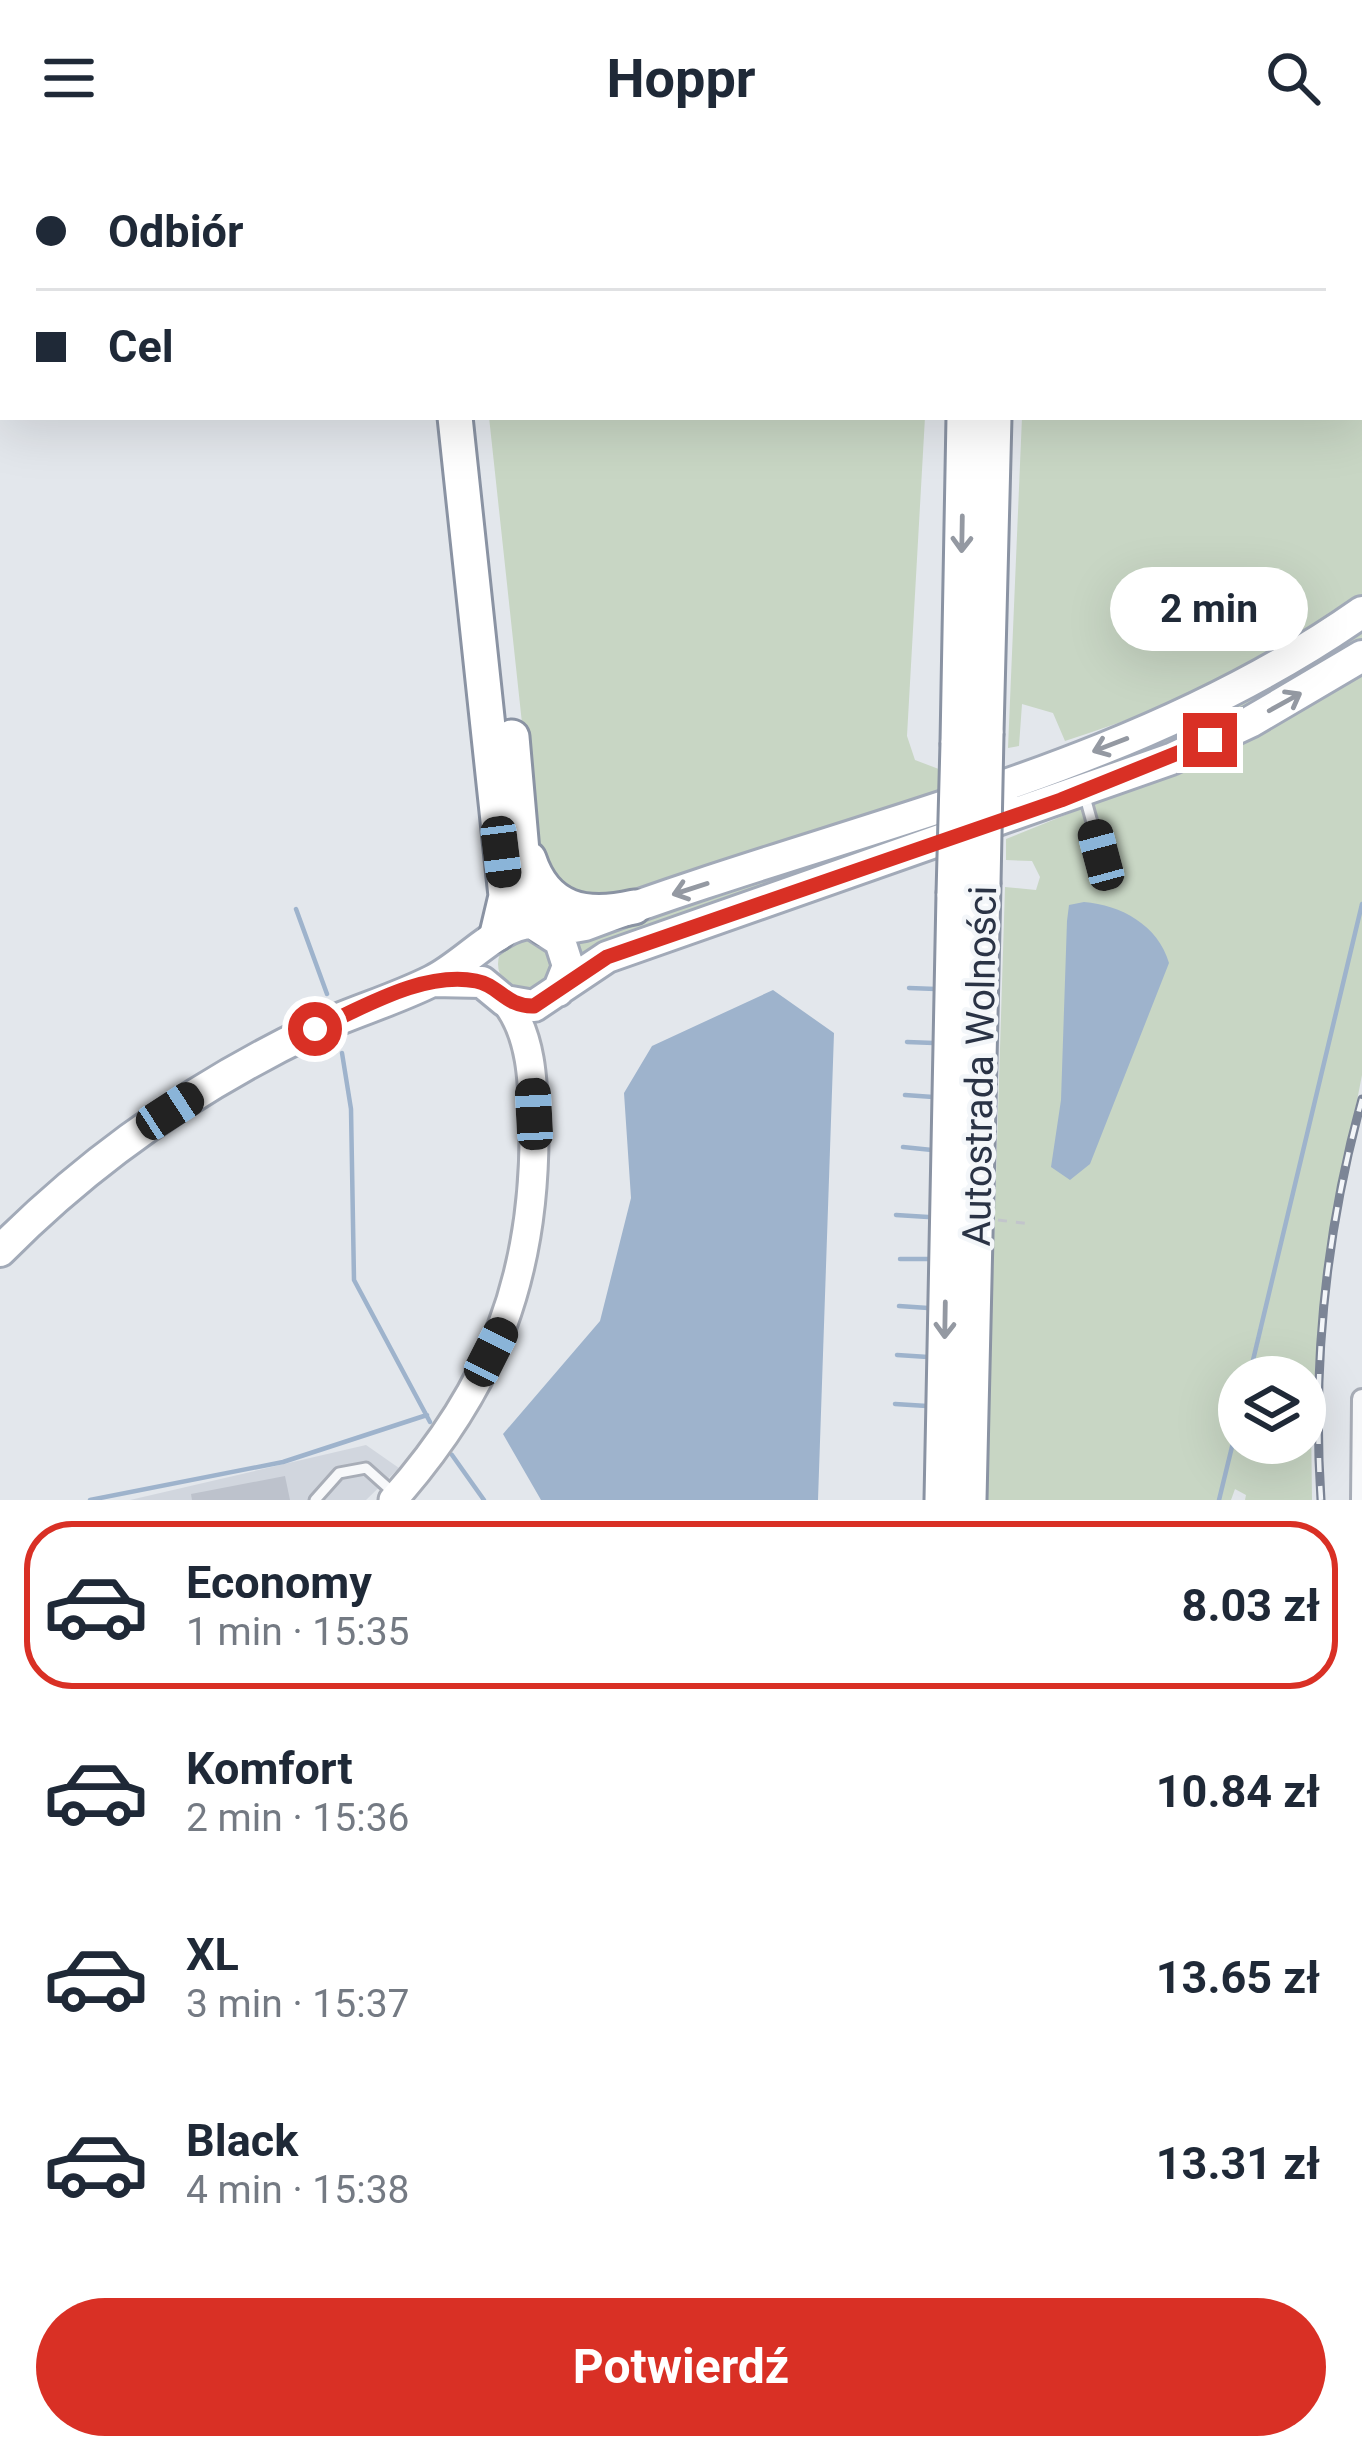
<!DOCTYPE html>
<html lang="pl">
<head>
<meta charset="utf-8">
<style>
  :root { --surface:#fff; --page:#f2f2f3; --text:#1f2937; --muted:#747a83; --line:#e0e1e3; --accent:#d93025 }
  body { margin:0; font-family:Roboto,sans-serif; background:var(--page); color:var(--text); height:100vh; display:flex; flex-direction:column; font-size:45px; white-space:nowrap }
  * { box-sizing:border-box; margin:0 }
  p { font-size:39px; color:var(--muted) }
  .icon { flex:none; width:66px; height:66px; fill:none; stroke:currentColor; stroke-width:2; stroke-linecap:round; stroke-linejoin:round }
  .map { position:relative; height:1344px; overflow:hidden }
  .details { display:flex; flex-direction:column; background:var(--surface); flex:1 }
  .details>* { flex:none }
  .banner { position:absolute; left:0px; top:0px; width:1362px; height:264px; box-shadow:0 12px 48px #0002; display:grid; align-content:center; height:264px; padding:0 36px; background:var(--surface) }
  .tools { position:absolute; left:1218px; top:1200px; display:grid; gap:24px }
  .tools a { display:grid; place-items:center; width:108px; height:108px; border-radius:50%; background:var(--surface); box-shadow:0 12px 48px #0002; font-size:60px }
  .end { position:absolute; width:54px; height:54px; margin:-27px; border:15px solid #d93025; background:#fff; box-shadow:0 0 0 6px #fff }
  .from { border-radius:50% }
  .bubble { position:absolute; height:84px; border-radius:42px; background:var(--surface); box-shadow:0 12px 48px #0002; font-size:39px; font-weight:700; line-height:84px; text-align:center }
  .car { position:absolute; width:36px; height:72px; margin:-36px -18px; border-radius:15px; box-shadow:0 0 9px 3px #0007; background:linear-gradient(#222 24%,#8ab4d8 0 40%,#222 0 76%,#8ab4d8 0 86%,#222 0) }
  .banner b { display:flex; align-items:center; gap:42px; height:114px; font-size:45px }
  .banner b+b { border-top:3px solid var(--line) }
  .banner i { width:30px; height:30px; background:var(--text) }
  ul { padding:21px 0 0; list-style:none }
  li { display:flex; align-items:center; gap:36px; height:168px; margin:0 24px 18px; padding:0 12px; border:6px solid transparent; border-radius:48px }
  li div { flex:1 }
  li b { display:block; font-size:45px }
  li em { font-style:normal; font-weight:700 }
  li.active { border-color:var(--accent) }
  li>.icon { width:108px; height:108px; stroke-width:1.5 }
  .primary-button { display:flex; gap:24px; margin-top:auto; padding:24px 36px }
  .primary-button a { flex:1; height:138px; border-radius:72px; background:var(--accent); color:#fff; font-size:48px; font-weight:700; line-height:138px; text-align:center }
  header { display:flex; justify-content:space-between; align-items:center; height:156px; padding:0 36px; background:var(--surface); font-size:54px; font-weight:700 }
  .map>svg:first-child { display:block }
  .built { fill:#d1d6de }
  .green { fill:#c8d6c4; fill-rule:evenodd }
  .water { fill:#9eb3cc }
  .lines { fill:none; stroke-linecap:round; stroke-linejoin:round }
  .stream { stroke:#9eb3cc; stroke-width:4.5 }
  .building { fill:#bdc2cc }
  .lane-casing { stroke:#a8adb7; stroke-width:15 }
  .street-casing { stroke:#a8adb7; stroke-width:24 }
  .secondary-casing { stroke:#a8adb7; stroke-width:33 }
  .primary-casing { stroke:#a2aab8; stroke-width:36 }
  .highway-casing { stroke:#8a93a3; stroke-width:39 }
  .path { stroke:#c2c5cb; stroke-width:3; stroke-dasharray:9 9; stroke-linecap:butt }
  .lane { stroke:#f7f8fa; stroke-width:9 }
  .street { stroke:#f7f8fa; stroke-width:18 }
  .secondary { stroke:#fff; stroke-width:27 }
  .primary { stroke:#fff; stroke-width:30 }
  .highway { stroke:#fff; stroke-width:33 }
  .rail-casing { stroke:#7c8596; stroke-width:9 }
  .rail { stroke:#f3f6f9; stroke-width:4.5; stroke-dasharray:14; stroke-linecap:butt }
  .highway-bridge-casing { stroke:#8a93a3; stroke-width:39; stroke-linecap:butt }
  .highway-bridge { stroke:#fff; stroke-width:33 }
  .oneway { stroke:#9499a2 }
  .route { stroke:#d93025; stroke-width:15 }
  .labels { text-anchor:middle; stroke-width:9; stroke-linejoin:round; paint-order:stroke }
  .street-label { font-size:39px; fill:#2a3345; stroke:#f3f6f9 }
</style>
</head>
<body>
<header><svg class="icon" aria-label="menu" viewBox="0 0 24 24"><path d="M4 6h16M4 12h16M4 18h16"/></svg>Hoppr<svg class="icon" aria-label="search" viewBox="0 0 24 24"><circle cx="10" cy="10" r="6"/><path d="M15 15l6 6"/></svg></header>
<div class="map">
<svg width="1362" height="1344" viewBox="0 0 1362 1344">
  <rect width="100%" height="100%" fill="#e3e7ec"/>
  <path class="built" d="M366,1289L399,1312L366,1344H130Z"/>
  <path class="green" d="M1053,0H1362V441C1271,508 1172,551 1065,585L1053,557L1022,548L1019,590L1008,592L1022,261H1359V3Z
    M489,261H925L907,580L915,604L944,615V634L635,739L569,741L540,703L533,669Z
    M1362,465V494L1248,561L579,803L571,779L931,657Z
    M1362,514V919L1326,1103L1311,1259L1312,1344H1245L1246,1339L1235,1333L1231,1344H986L1005,731L1036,734L1040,721L1032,705L1006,704V683L1186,610ZM1239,1221H1305V1287H1239Z
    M498 808a27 27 0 1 1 54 0a27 27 0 1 1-54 0Z"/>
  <path class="water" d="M1084,746C1121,749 1158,769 1169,807L1090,1008L1070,1024L1051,1011L1061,944L1067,765L1069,749Z
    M773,834L834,877L818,1344H541L503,1278L600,1165L631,1042L624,937L652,890Z"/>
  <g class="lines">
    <path class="stream" d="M296,753L327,838
      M909,832L936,833
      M907,886L934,887
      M342,897L351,953L354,1124L430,1266
      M905,939L933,941
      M903,991L932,994
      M896,1059L928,1061
      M900,1103H928
      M899,1150L928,1152
      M897,1199L928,1201
      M1249,1221L1362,748
      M895,1248L927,1250
      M452,1299L484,1344
      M90,1344L283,1306L427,1259
      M1219,1344L1239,1262"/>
  </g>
  <path class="building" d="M285,1320L290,1344H192L191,1338Z"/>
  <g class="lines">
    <g class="lane-casing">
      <path id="lane" d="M1085,641L1101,699
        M315,1344L339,1317L366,1312L395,1338"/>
    </g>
    <g class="street-casing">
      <path id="street" d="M1361,1344L1362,1243"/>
    </g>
    <g class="secondary-casing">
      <path id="secondary" d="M393,1344C494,1230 536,1119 534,968C533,927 532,878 505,845"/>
    </g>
    <g class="primary-casing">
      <path id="primary" d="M551,775L585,769C844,671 1132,618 1362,456
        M433,825L482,826L505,845L534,850L607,801L1171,603L1250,566L1362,500
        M0,1095C90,1004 198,929 313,874C352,856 394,844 432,825C465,809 499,767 532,767L560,785L568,810L558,835"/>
    </g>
    <g class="highway-casing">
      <path id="highway" d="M425,0V3
        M961,0V3
        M998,3L999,0
        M1043,3L1044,0
        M455,261L506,740L497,778
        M986,577L994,261
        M512,581L526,741L544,771
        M958,587L964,261
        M529,703C546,755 586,762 634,751
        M942,1344L954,738
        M969,1344L983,728"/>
    </g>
    <path class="path" d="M998,1064L1030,1068"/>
    <use href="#lane" class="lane"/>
    <use href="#street" class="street"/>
    <use href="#secondary" class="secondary"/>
    <use href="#primary" class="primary"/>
    <use href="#highway" class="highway"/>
    <g class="rail-casing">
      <path id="rail" d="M1321,1344C1312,1208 1326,1074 1362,943"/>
    </g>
    <use href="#rail" class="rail"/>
    <g class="highway-bridge-casing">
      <path id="highway-bridge" d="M983,728L986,577
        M954,738L958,587"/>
    </g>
    <use href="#highway-bridge" class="highway-bridge"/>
  </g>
  <defs><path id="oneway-shaft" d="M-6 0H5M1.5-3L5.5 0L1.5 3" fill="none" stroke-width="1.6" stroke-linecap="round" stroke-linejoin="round" transform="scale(3)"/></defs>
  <g class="oneway">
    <use href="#oneway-shaft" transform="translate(962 378) rotate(91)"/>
    <use href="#oneway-shaft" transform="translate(1285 546) rotate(-29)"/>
    <use href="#oneway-shaft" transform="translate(1110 589) rotate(159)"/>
    <use href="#oneway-shaft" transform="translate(690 733) rotate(162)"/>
    <use href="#oneway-shaft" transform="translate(945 1164) rotate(91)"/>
  </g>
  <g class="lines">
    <path class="route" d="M315,873C363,852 422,815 476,825C499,829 506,851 534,850L607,801L1061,644L1210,584"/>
  </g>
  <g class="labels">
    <g class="street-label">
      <text transform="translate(979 910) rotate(-89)" y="14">Autostrada Wolności</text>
    </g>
  </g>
</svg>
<div class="tools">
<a><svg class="icon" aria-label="layers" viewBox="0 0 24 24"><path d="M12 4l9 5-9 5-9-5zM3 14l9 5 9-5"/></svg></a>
</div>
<i class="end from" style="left:315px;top:873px"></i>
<i class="end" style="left:1210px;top:584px"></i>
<div class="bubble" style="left:1110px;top:411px;width:198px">2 min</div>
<i class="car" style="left:501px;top:696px;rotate:173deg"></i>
<i class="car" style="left:1101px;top:699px;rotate:345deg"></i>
<i class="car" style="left:170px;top:955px;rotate:57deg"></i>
<i class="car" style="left:534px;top:958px;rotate:357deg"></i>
<i class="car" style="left:491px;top:1196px;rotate:27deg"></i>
<div class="banner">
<b><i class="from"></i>Odbiór</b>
<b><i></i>Cel</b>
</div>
</div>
<section class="details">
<ul>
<li class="active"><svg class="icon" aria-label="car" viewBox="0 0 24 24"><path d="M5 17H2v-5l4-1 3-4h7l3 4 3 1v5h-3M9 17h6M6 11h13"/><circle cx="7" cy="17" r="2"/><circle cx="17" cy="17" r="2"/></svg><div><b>Economy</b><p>1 min · 15:35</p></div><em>8.03 zł</em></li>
<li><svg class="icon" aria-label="car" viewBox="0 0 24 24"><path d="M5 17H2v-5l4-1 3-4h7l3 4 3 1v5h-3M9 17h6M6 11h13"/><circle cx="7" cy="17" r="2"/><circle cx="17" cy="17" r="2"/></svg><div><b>Komfort</b><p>2 min · 15:36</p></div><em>10.84 zł</em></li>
<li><svg class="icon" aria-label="car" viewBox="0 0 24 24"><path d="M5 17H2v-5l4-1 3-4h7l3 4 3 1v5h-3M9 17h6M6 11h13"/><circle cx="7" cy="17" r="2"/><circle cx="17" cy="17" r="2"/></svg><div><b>XL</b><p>3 min · 15:37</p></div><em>13.65 zł</em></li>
<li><svg class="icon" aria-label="car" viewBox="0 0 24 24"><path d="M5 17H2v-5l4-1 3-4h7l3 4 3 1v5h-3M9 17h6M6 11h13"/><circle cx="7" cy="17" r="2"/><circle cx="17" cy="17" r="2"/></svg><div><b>Black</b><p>4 min · 15:38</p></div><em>13.31 zł</em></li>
</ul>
<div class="primary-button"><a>Potwierdź</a></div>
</section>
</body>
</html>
